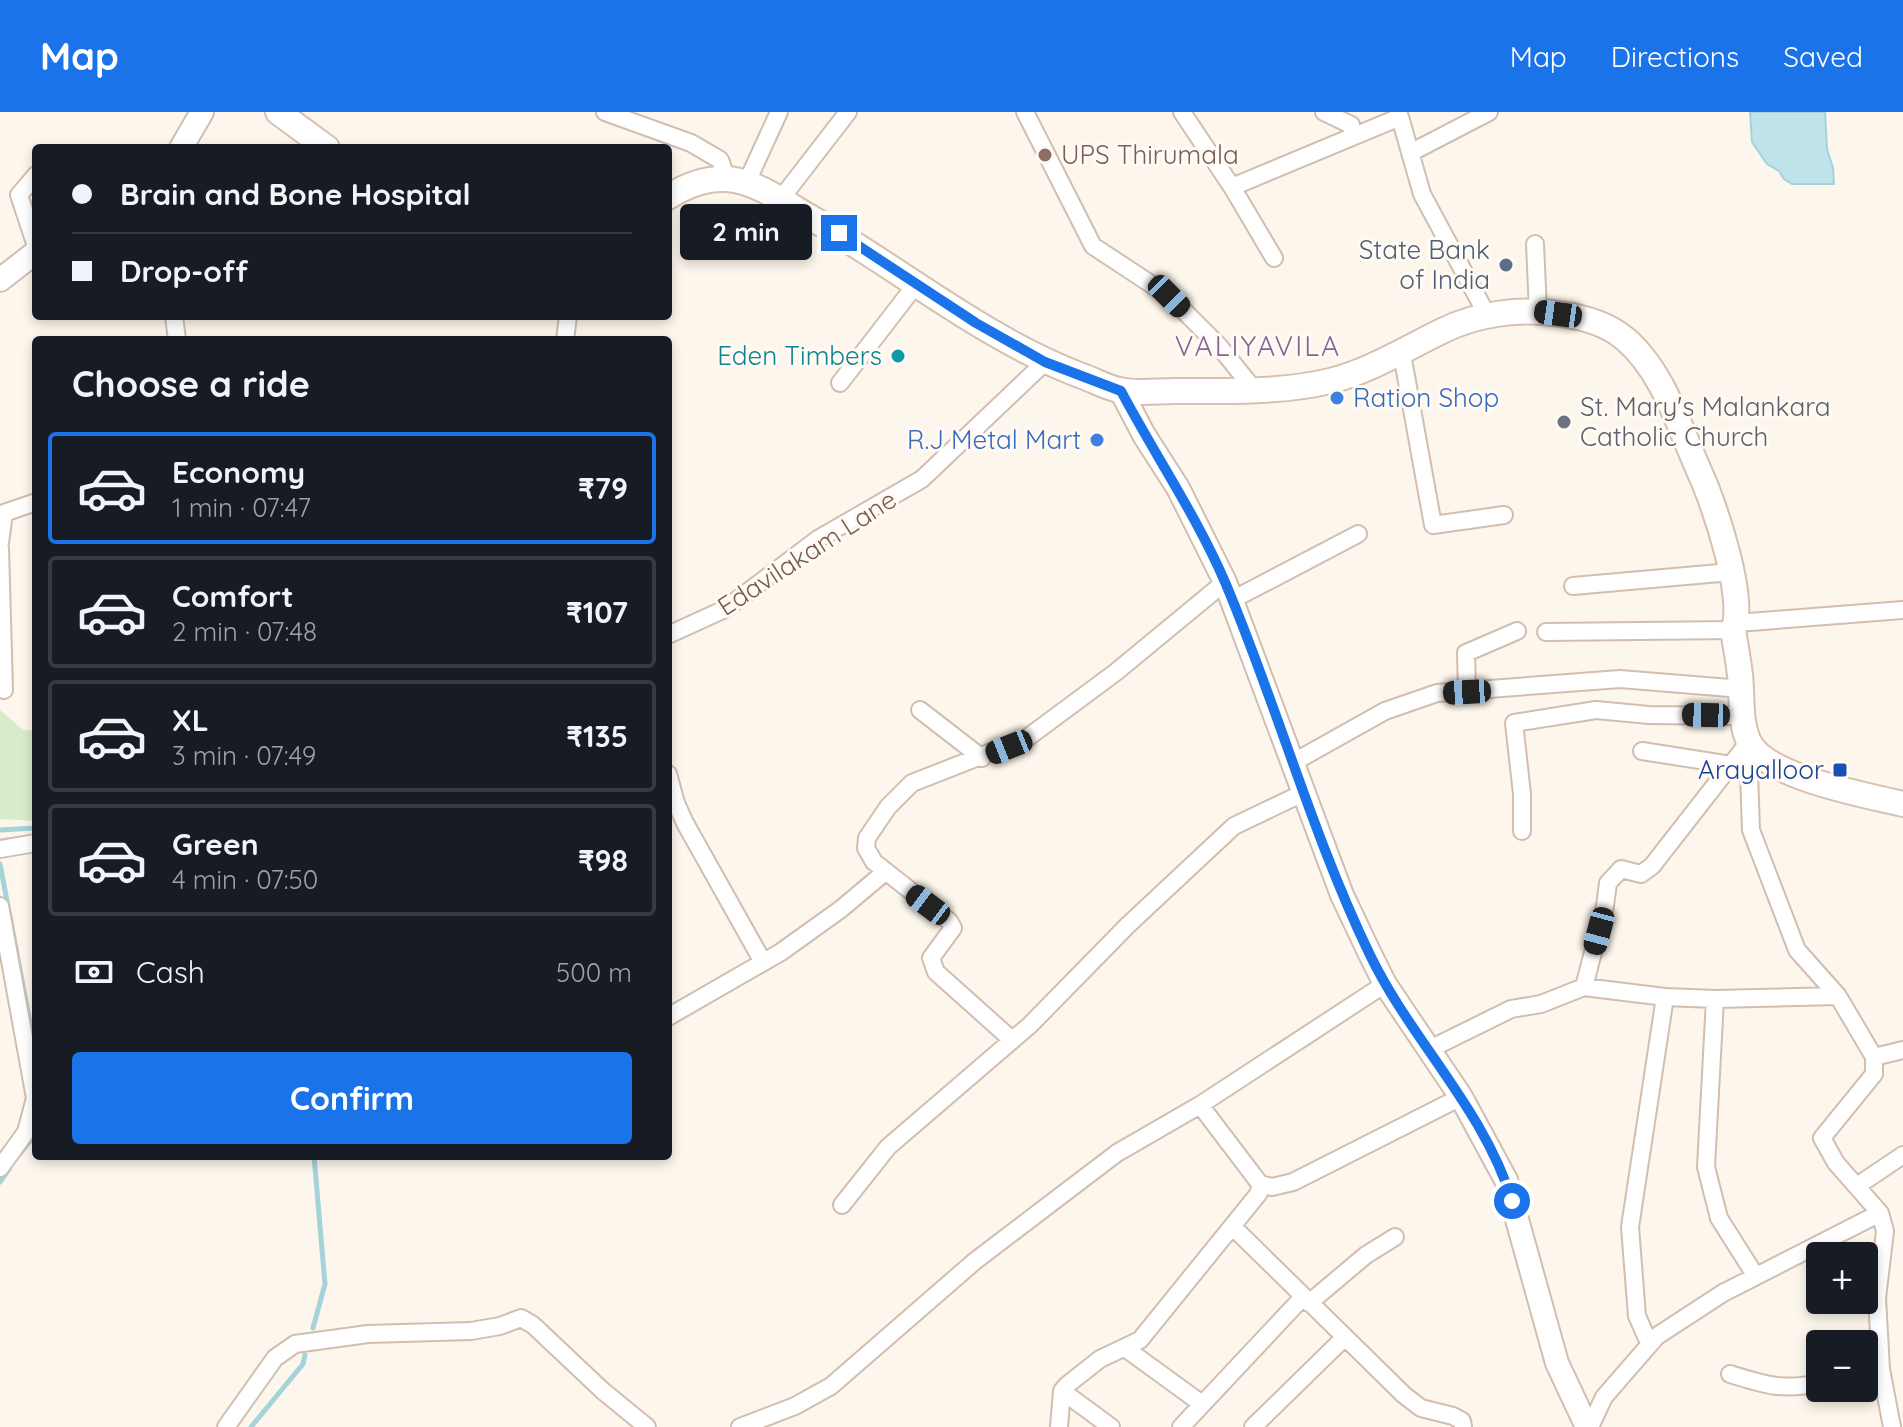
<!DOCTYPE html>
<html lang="en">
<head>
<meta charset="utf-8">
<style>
  :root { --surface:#171b24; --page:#242831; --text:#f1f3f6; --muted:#9ea1a6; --line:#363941; --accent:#1a73e8 }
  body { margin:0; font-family:Quicksand,sans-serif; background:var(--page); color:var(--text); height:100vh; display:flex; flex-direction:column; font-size:30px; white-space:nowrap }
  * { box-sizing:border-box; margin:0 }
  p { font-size:26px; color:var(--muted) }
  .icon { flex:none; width:44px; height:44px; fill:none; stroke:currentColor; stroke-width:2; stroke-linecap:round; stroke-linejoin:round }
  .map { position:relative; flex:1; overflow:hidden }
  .details { position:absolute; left:32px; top:224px; width:640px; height:824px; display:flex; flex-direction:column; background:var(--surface); border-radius:8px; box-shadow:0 4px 12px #0003 }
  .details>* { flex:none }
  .guide { position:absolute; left:32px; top:32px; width:640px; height:176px; border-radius:8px; box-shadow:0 4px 12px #0003; display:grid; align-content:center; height:176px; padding:0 40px; background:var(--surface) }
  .tools { position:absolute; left:1806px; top:1130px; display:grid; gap:16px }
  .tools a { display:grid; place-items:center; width:72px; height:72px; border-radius:8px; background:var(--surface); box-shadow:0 4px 12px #0003; font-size:40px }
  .end { position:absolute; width:36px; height:36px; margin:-18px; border:10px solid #1a73e8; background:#fff; box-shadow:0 0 0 4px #fff }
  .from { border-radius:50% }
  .bubble { position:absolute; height:56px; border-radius:8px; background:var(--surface); box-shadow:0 4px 12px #0003; font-size:26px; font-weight:800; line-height:56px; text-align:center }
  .car { position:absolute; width:24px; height:48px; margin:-24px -12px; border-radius:10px; box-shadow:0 0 6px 2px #0007; background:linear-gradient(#222 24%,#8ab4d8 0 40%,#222 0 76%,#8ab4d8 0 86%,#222 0) }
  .guide b { display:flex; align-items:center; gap:28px; height:76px; font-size:30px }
  .guide b+b { border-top:2px solid var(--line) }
  .guide i { width:20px; height:20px; background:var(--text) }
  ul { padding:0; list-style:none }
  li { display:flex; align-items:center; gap:24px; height:112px; margin:0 16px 12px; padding:0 24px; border:4px solid var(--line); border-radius:8px }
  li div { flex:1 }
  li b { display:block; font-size:30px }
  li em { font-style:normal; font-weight:800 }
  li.on { border-color:var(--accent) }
  li>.icon { width:72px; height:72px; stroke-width:1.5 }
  h2 { padding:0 40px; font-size:36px; line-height:96px }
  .pay { display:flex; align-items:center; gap:20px; height:88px; padding:0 40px; font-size:30px }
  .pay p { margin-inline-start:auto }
  .cta { display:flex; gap:16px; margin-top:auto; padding:16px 40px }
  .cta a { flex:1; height:92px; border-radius:8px; background:var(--accent); color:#fff; font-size:32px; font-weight:800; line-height:92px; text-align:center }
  header { display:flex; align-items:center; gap:48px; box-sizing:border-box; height:112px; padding:0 40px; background:var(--accent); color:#fff }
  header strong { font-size:38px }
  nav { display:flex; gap:44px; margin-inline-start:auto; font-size:28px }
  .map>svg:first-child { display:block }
  .green { fill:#d8ecc9 }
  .water { fill:#bfe3e8; stroke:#a5d3da; stroke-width:2 }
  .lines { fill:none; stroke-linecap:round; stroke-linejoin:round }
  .stream { stroke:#a5d3da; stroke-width:5 }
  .minor-casing { stroke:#d1beb0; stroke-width:20 }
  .tertiary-casing { stroke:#d1beb0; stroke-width:26 }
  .secondary-casing { stroke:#d6c0b0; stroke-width:28 }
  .minor { stroke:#fff; stroke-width:16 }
  .tertiary { stroke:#fff; stroke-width:22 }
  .secondary { stroke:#fff; stroke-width:24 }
  .route { stroke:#1a73e8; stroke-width:10 }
  .education-dot { fill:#8d6e63; stroke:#fffaf3; stroke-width:3 }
  .service-dot { fill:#5c6f8a; stroke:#fffaf3; stroke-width:3 }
  .culture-dot { fill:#0f9aa8; stroke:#fffaf3; stroke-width:3 }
  .shop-dot { fill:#3f7fe0; stroke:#fffaf3; stroke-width:3 }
  .worship-dot { fill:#6b7280; stroke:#fffaf3; stroke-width:3 }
  .transit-dot { fill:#1a4fb4; stroke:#fffaf3; stroke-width:3 }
  .labels { text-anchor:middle; stroke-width:6; stroke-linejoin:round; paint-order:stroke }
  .education-label { font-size:26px; fill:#785e54; stroke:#fffaf3; text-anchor:start }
  .service-label { font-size:26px; fill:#4e5e75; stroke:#fffaf3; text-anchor:end }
  .culture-label { font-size:26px; fill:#0d838f; stroke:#fffaf3; text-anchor:end }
  .shop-label { font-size:26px; fill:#366cbe; stroke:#fffaf3; text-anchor:start }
  .worship-label { font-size:26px; fill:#5b616d; stroke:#fffaf3; text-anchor:start }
  .street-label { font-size:26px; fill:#7a5c4d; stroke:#fffaf3 }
  .transit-label { font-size:26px; fill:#164399; stroke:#fffaf3; text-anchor:end }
  .neighbourhood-label { font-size:28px; letter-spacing:2px; fill:#846695; stroke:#fffaf3 }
</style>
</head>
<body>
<header>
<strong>Map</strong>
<nav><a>Map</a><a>Directions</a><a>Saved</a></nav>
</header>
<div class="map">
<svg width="1903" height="1315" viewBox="0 0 1903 1315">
  <rect width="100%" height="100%" fill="#fdf6ec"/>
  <path class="green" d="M0,598L23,618L36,619V709L0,707Z"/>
  <path class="water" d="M1750,0H1825L1827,37L1833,56L1834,72H1792L1784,67L1779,59L1767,52L1752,30Z"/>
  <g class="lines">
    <path class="stream" d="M0,718L36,716
      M0,752L36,942
      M19,1043L33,1026L36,1016
      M0,1070L9,1057
      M313,1216L325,1172L314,1044
      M251,1315L303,1252L305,1243"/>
    <g class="minor-casing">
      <path id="minor" d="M605,0L691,31L720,48L727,67
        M1025,0L1093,134L1169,184L1219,234L1255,279
        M1182,0L1232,75L1400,5L1422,82L1487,203
        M1324,0L1351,13L1353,23
        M1410,41L1489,0
        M36,63L19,83L36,134
        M746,72L779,0
        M1232,75L1274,146
        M780,88L848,0
        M1535,132L1538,199
        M174,204L177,228
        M565,228L568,204
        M1402,242L1433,413L1504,403
        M840,271L917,171
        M0,431L4,401L36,390
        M0,436L4,578
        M1573,474L1731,460
        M1232,488L1358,422
        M1737,511L1903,498
        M1546,520L1733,518
        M668,523L725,497L818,427L922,367L1045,250
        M1467,580L1466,541L1517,519
        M920,598L982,646
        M1748,631L1751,718L1797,838L1838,884L1874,945V962L1822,1026L1836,1051L1880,1101L1885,1119L1877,1186L1881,1257L1892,1315
        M1642,639L1731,653
        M1294,650L1385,599L1437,581L1620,567L1742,577
        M668,662L676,691L685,711L763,850
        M1522,719V682L1514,611L1596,598L1649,603L1741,604
        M0,737L36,731
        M0,794L35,986L26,1020L0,1056
        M1584,875L1605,794L1608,771L1621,757L1641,762L1652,754L1748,631
        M1715,887L1706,1055L1719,1106L1755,1163
        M668,905L781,840L841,797L885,760
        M1012,928L936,860L931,846L953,816L949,809L874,750L866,736L867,726L888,695L912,671L1027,626L1116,560L1225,470
        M1430,937L1511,897L1541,892L1584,875L1665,885L1715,887L1838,884
        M1874,945L1903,938
        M1260,1072L1272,1075L1293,1070L1461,985
        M1857,1074L1903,1043
        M842,1093L888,1035L1030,913L1128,813L1234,714L1305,680
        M1233,1115L1404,1283L1421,1296L1453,1304L1462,1309L1463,1315
        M1309,1191L1366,1143L1395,1125
        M1649,1231L1637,1204L1630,1115L1665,885
        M1125,1236L1202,1292
        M1864,1261L1881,1257
        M1730,1262C1765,1273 1783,1279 1820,1271
        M1062,1279L1111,1315
        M226,1315L275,1246L295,1232L368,1222L471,1219L500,1214L521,1206L533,1213L603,1279L647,1315
        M740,1315L795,1294L831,1274L975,1149L1117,1041L1200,993L1385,872
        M1059,1315L1062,1279L1067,1273L1100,1247L1140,1228L1259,1081L1260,1072L1200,993
        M1181,1315L1303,1185
        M1253,1315L1344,1226
        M1590,1315L1604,1285L1657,1224L1723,1181L1880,1101"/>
    </g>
    <g class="tertiary-casing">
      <path id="tertiary" d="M181,36L202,0
        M0,168L36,140
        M1121,279L1144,323L1178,376L1225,470L1342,783L1370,842L1385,872L1461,985L1506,1068L1557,1251L1587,1315"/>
    </g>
    <g class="secondary-casing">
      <path id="secondary" d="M278,0L327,36
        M668,85C685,74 705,66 726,67C753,68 783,89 806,103C898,155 982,226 1082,264C1094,268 1107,276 1120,278C1136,282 1157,279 1174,279C1225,279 1280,281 1330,269C1370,259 1405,237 1442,219C1478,201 1521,196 1561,202C1582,205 1607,212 1624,226C1663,258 1680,317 1700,361C1714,391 1747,489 1733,518C1736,538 1741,559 1741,579C1742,596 1741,611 1748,628C1763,665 1866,683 1903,692"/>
    </g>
    <use href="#minor" class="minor"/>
    <use href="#tertiary" class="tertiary"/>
    <use href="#secondary" class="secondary"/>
  </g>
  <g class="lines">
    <path class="route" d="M839,121L976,211L1045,250L1121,279C1155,343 1196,403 1225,470C1277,593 1312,723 1370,843C1411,928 1484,997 1512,1089"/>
  </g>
  <circle class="education-dot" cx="1045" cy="43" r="8"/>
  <circle class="service-dot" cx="1506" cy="153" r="8"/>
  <circle class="culture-dot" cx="898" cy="244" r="8"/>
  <g class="shop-dot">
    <circle cx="1337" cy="286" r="8"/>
    <circle cx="1097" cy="328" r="8"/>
  </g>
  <circle class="worship-dot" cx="1564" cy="310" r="8"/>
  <rect class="transit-dot" x="1832" y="650" width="16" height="16" rx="4"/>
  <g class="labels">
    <g class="education-label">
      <text x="1061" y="52">UPS Thirumala</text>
    </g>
    <g class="service-label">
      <text x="1490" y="147">State Bank<tspan x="1490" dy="30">of India</tspan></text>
    </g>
    <g class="culture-label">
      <text x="882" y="253">Eden Timbers</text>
    </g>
    <g class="shop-label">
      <text x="1353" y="295">Ration Shop</text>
      <text x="1081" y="337" text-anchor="end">R.J Metal Mart</text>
    </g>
    <g class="worship-label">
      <text x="1580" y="304">St. Mary's Malankara<tspan x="1580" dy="30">Catholic Church</tspan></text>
    </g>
    <g class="street-label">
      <text transform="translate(807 441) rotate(-33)" y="9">Edavilakam Lane</text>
    </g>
    <g class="transit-label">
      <text x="1824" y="667">Arayalloor</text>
    </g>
    <g class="neighbourhood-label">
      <text x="1258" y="244">VALIYAVILA</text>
    </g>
  </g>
</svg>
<div class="tools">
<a>+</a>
<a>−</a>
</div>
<i class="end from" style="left:1512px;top:1089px"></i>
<i class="end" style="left:839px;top:121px"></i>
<div class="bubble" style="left:680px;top:92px;width:132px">2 min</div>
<i class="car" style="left:1169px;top:184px;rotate:135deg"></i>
<i class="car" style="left:1558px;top:202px;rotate:278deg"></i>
<i class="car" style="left:1467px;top:580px;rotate:267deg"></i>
<i class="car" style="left:1706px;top:603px;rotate:271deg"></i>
<i class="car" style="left:1009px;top:635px;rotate:248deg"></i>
<i class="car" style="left:928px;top:793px;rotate:307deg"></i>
<i class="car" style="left:1599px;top:819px;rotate:195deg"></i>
<div class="guide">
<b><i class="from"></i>Brain and Bone Hospital</b>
<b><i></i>Drop-off</b>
</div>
<section class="details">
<h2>Choose a ride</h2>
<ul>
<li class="on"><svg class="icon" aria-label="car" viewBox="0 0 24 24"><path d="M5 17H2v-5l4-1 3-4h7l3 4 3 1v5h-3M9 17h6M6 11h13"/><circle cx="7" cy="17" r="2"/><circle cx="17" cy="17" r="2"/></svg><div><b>Economy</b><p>1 min · 07:47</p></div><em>₹79</em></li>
<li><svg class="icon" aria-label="car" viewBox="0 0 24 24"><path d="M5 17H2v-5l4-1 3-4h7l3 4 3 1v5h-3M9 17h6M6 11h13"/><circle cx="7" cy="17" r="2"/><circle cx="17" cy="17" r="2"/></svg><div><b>Comfort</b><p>2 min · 07:48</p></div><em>₹107</em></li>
<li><svg class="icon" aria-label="car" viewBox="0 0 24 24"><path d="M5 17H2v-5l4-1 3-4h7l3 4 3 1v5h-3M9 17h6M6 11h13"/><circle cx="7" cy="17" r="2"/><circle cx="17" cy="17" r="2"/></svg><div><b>XL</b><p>3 min · 07:49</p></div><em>₹135</em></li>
<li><svg class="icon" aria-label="car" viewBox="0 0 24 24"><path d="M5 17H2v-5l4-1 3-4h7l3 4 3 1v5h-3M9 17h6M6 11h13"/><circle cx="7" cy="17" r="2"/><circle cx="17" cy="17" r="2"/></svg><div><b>Green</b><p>4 min · 07:50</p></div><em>₹98</em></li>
</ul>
<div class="pay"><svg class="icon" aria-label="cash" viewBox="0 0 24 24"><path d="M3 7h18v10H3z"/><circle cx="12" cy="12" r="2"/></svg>Cash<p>500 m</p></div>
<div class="cta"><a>Confirm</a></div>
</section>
</div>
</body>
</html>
